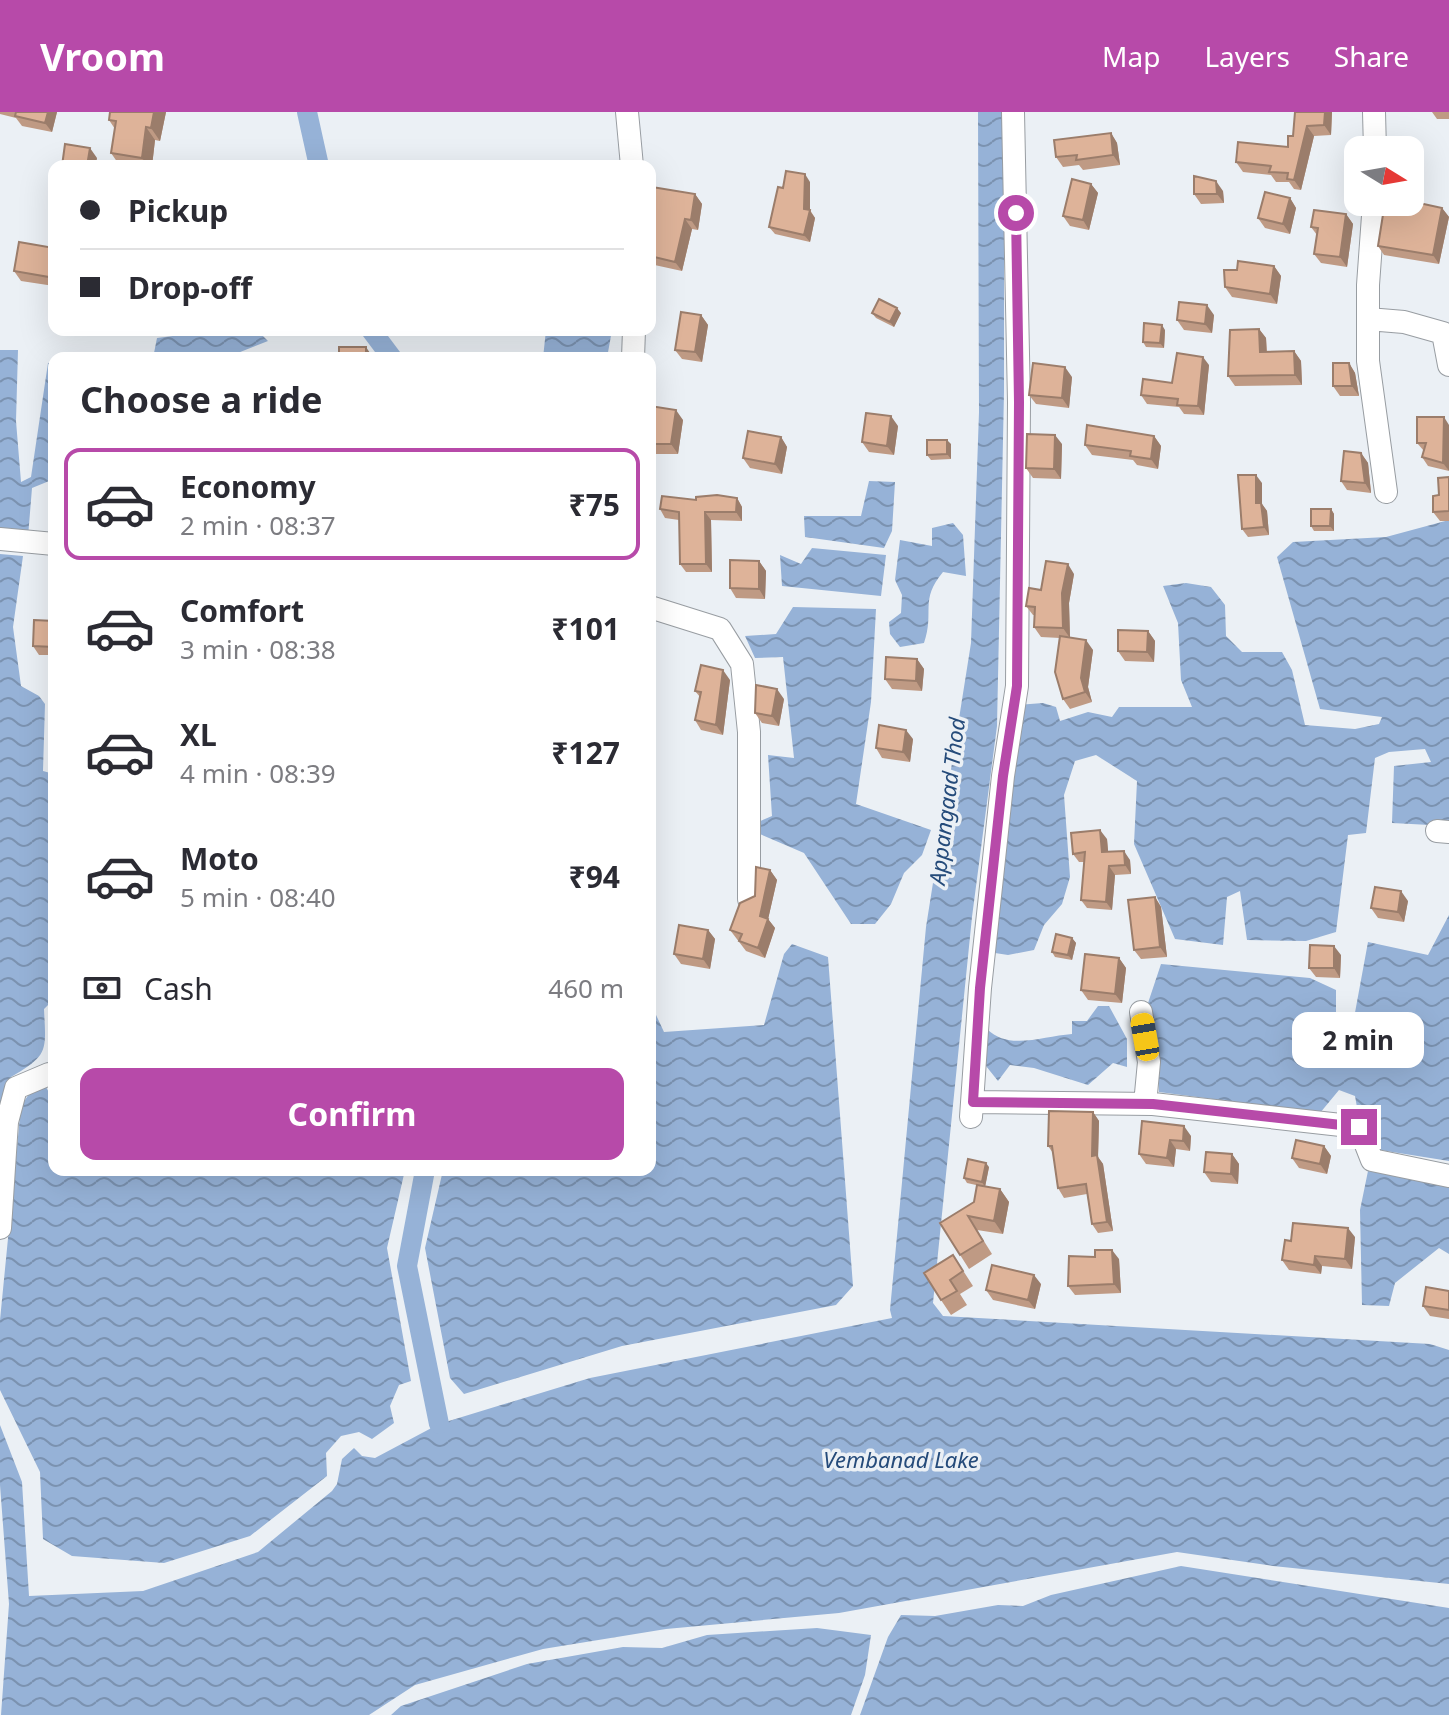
<!DOCTYPE html>
<html lang="en">
<head>
<meta charset="utf-8">
<style>
  :root { --surface:#fff; --page:#f7f7f7; --text:#2b2b33; --muted:#7c7c81; --line:#e1e1e2; --accent:#b74aa9 }
  body { margin:0; font-family:"Noto Sans",sans-serif; background:var(--page); color:var(--text); height:100vh; display:flex; flex-direction:column; font-size:30px; white-space:nowrap }
  * { box-sizing:border-box; margin:0 }
  p { font-size:26px; color:var(--muted) }
  .icon { flex:none; width:44px; height:44px; fill:none; stroke:currentColor; stroke-width:2; stroke-linecap:round; stroke-linejoin:round }
  .map { position:relative; flex:1; overflow:hidden }
  .side { position:absolute; left:48px; top:240px; width:608px; height:824px; display:flex; flex-direction:column; background:var(--surface); border-radius:16px; box-shadow:0 8px 32px #0002 }
  .side>* { flex:none }
  .guide { position:absolute; left:48px; top:48px; width:608px; height:176px; border-radius:16px; box-shadow:0 8px 32px #0002; display:grid; align-content:center; height:176px; padding:0 32px; background:var(--surface) }
  .needle { width:52px; rotate:101deg }
  .tools { position:absolute; left:1344px; top:24px; display:grid; gap:16px }
  .tools a { display:grid; place-items:center; width:80px; height:80px; border-radius:16px; background:var(--surface); box-shadow:0 8px 32px #0002; font-size:40px }
  .end { position:absolute; width:36px; height:36px; margin:-18px; border:10px solid #b74aa9; background:#fff; box-shadow:0 0 0 4px #fff }
  .from { border-radius:50% }
  .bubble { position:absolute; height:56px; border-radius:16px; background:var(--surface); box-shadow:0 8px 32px #0002; font-size:26px; font-weight:700; line-height:56px; text-align:center }
  .car { position:absolute; width:24px; height:48px; margin:-24px -12px; border-radius:10px; box-shadow:0 0 6px 2px #0007; background:linear-gradient(#f5c518 24%,#345 0 40%,#f5c518 0 76%,#345 0 86%,#f5c518 0) }
  .guide b { display:flex; align-items:center; gap:28px; height:76px; font-size:30px }
  .guide b+b { border-top:2px solid var(--line) }
  .guide i { width:20px; height:20px; background:var(--text) }
  ul { padding:0; list-style:none }
  li { display:flex; align-items:center; gap:24px; height:112px; margin:0 16px 12px; padding:0 16px; border:4px solid transparent; border-radius:16px }
  li div { flex:1 }
  li b { display:block; font-size:30px }
  li em { font-style:normal; font-weight:700 }
  li.on { border-color:var(--accent) }
  li>.icon { width:72px; height:72px; stroke-width:1.5 }
  h2 { padding:0 32px; font-size:36px; line-height:96px }
  .pay { display:flex; align-items:center; gap:20px; height:88px; padding:0 32px; font-size:30px }
  .pay p { margin-inline-start:auto }
  .primary-button { display:flex; gap:16px; margin-top:auto; padding:16px 32px }
  .primary-button a { flex:1; height:92px; border-radius:16px; background:var(--accent); color:#fff; font-size:32px; font-weight:700; line-height:92px; text-align:center }
  header { display:flex; align-items:center; gap:48px; box-sizing:border-box; height:112px; padding:0 40px; background:var(--accent); color:#fff }
  header strong { font-size:38px }
  nav { display:flex; gap:44px; margin-inline-start:auto; font-size:28px }
  .map>svg:first-child { display:block }
  .water { fill:url(#water-waves) }
  .lines { fill:none; stroke-linecap:round; stroke-linejoin:round }
  .canal { stroke:#96b2d7; stroke-width:20 }
  .minor-casing { stroke:#989da2; stroke-width:24 }
  .minor { stroke:#fff; stroke-width:22 }
  .wall { fill:#bf9a84 }
  .shaded-wall { fill:#9b7d6b }
  .building { fill:#deb399; stroke:#9b7d6b; stroke-width:2 }
  .route { stroke:#b74aa9; stroke-width:10 }
  .labels { text-anchor:middle; stroke-width:7; stroke-linejoin:round; paint-order:stroke }
  .water-label { font-size:22px; font-style:italic; fill:#254b7a; stroke:#ebf0f5 }
</style>
</head>
<body>
<header>
<strong>Vroom</strong>
<nav><a>Map</a><a>Layers</a><a>Share</a></nav>
</header>
<div class="map">
<svg width="1449" height="1603" viewBox="0 0 1449 1603">
  <defs>
    <pattern id="water-waves" width="16" height="10" patternUnits="userSpaceOnUse" patternTransform="scale(2)"><rect width="16" height="10" fill="#96b2d7"/><path d="M0 5q4-4 8 0t8 0" fill="none" stroke="#7b92b0"/></pattern>
  </defs>
  <rect width="100%" height="100%" fill="#ebf0f5"/>
  <path class="water" d="M978,0H1004V280L997,614L972,805L933,1191L943,1204L1430,1232L1449,1238V1472L1273,1454L1177,1440L839,1501L666,1517L543,1537L415,1573L369,1603H1L9,1492L0,1373V1313L22,1370L29,1484L143,1479L258,1440L332,1379L337,1372L342,1347L354,1336L362,1344L375,1346L439,1312L590,1266L892,1206L890,1198L926,815L971,531L979,300Z
    M220,218H257L268,229L225,246H153L157,226Z
    M546,218H612L607,246H543Z
    M0,238H18L16,309L21,370L31,365L48,251L54,250V367L32,376L28,425L0,423Z
    M869,369L895,370L892,419L884,436L805,425L804,404H861Z
    M1449,408V714L1392,711L1394,654L1431,650L1425,637L1389,640L1375,646L1366,721L1348,723L1336,820L1306,829L1247,828L1240,779L1227,785L1223,833L1175,827L1134,732L1137,669L1096,643L1075,649L1064,683L1070,765L1062,792L1044,813L1034,838L1008,843L995,841L1017,593L1043,591L1056,595L1060,609L1088,600L1112,605L1119,595H1192L1181,568L1178,511L1163,474L1186,471L1211,475L1225,493L1226,524L1242,540H1282L1292,558L1305,613L1355,617L1379,612L1382,605L1320,597L1277,445L1293,430L1386,425Z
    M953,411L963,423L966,464L943,460C919,489 935,499 924,531L900,535L890,522L889,510L901,501L902,483L895,468L900,428L932,434V416Z
    M812,436L886,443L881,484L782,474L780,443L801,452Z
    M0,442L23,444L13,515L21,574L39,584L45,592L43,659L54,662V887L44,897C46,939 49,943 11,965L2,990L0,1032Z
    M793,495L876,497L871,590L856,692L931,718L922,743L904,761L891,792L875,812H851L804,741L755,720L758,710L772,704L768,643L794,646L783,545L755,546L745,524L776,522Z
    M1449,803V1049L1380,1038L1358,1001L1355,984L1339,978L1320,1001L1159,980L1157,927L1148,891L1161,852L1310,866L1336,878V941L1347,944L1368,830L1428,843Z
    M792,832L828,845L853,1174L836,1193L622,1234L464,1282L450,1266L425,1136L443,1058H650V890L664,920L764,913L784,842Z
    M1098,894H1109L1127,927V955L1113,951L1088,973L1034,956L1010,953L998,969L986,954L987,917C1009,939 1043,924 1072,922V909H1087Z
    M46,975L54,990V1058H405L387,1136L411,1269L399,1273L390,1294L394,1311L372,1327L359,1320L341,1324L326,1341L327,1364L250,1424L164,1451L72,1444L43,1427L40,1360L0,1278V1208L21,994L29,982Z
    M1368,1059L1449,1071V1142L1439,1136L1395,1171L1389,1194L1362,1193L1360,1098Z
    M1181,1454L1449,1496V1603H860L888,1525L901,1503L935,1504L998,1493L1023,1494L1051,1483Z
    M817,1516L871,1523L865,1563L851,1603H391L401,1594L527,1552L623,1535L662,1536L707,1523Z"/>
  <g class="lines">
    <path class="canal" d="M307,0L319,54
      M371,218L392,246
      M425,1058L407,1154L439,1312"/>
    <g class="minor-casing">
      <path id="minor" d="M627,0L632,54
        M1374,0L1375,38
        M1374,90L1368,173V249L1386,380
        M1368,207L1404,210L1443,221L1449,253
        M633,246L634,218
        M0,427L54,432
        M650,495L720,517L742,552L749,620V787
        M1437,719L1449,720
        M1141,900L1149,950L1145,992
        M973,990L1153,992L1359,1015L1372,1048L1449,1064
        M971,1005L980,876L1003,664L1017,574L1019,290L1013,0
        M0,1116L7,1010L16,976L49,962"/>
    </g>
    <use href="#minor" class="minor"/>
  </g>
  <path class="wall" d="M0,0H57L52,20L22,14L16,6L0,2Z
    M166,0L160,29L155,28L152,54H120L111,41L115,17L109,8Z
    M1295,0H1332L1331,23L1314,24L1301,78L1294,77L1289,70H1276L1271,63L1243,60L1236,50L1288,35L1293,24Z
    M1432,0H1449V7H1437Z
    M1111,21L1117,31L1120,53L1083,58L1079,53L1063,55L1056,45Z
    M1411,68L1417,77L1416,90L1442,96L1449,105L1439,152L1384,143L1378,134Z
    M810,70V98L815,106L810,130L775,122L769,115L783,76Z
    M1091,72L1098,81L1089,118L1070,114L1063,104Z
    M1223,79L1224,91L1201,92L1194,82Z
    M695,82L702,92L698,118L692,117L682,159L650,152V84Z
    M1290,86L1296,96L1290,122L1265,116L1258,106Z
    M1346,102L1353,112L1347,155L1321,151L1314,142L1317,123L1311,115Z
    M54,136V174L21,169L14,159Z
    M1274,154L1281,164L1277,192L1232,185L1225,175L1237,158Z
    M872,201H901L894,215L876,206Z
    M701,203L708,213L702,250L682,247L675,238Z
    M1214,203L1212,221L1184,218L1177,208Z
    M1259,217L1266,226L1267,240L1294,239L1301,249L1302,273L1235,274L1228,264Z
    M1165,218L1164,236L1146,235L1143,230Z
    M1349,251L1355,261L1359,284H1340L1333,274Z
    M1209,253L1204,303L1184,302L1179,295L1147,292L1141,283L1172,271Z
    M1072,265L1069,296L1036,292L1029,283Z
    M650,294L683,308L678,342H652L650,338Z
    M1417,305L1449,359L1428,354L1422,345L1424,339L1417,331Z
    M898,314L894,343L869,340L862,330Z
    M1154,324L1161,334L1158,357L1137,353L1133,348L1092,343L1085,333Z
    M781,325L787,335L782,362L750,356L743,346Z
    M951,332V347L931,348L927,343Z
    M1062,332L1061,367L1033,366L1026,356Z
    M1361,341L1368,351L1371,381L1347,378L1341,369Z
    M1449,365V409H1440L1433,400L1439,383Z
    M1262,371V392L1267,399L1269,423L1248,425L1242,417Z
    M737,386L742,395V409L711,408L712,460H686L680,452L679,408L665,406L660,397Z
    M1331,397L1334,402V419H1314L1311,414Z
    M759,449L766,459L765,487L736,486L730,476Z
    M1074,462L1069,491L1070,526L1093,538L1088,575L1092,590L1070,597L1063,587L1060,526L1041,525L1034,515L1035,503H1033L1026,494L1041,478Z
    M54,509V543H39L33,534Z
    M1148,519L1155,529L1154,550L1125,549L1118,539Z
    M917,547L924,557L922,579L892,577L885,567Z
    M730,568L723,623L701,618L695,608L700,585L695,579Z
    M784,587L779,614L762,611L755,601Z
    M913,627L910,650L882,646L876,636Z
    M1107,727L1108,740L1130,748L1131,762L1115,763L1112,798L1087,796L1081,788L1084,750H1079L1073,742Z
    M770,758L777,768L768,807L775,816L765,846L746,839L730,818L755,784Z
    M1155,785L1161,795L1167,845L1141,847L1134,838Z
    M1408,789L1404,810L1378,806L1371,796Z
    M708,818L715,827L710,857L681,852L674,842Z
    M1072,826L1076,831L1072,848L1055,845L1052,840Z
    M1341,843L1340,866L1316,865L1309,856Z
    M1119,846L1126,856L1122,891L1088,888L1081,878Z
    M1093,1000L1099,1009L1098,1045L1103,1052L1113,1119L1098,1121L1092,1112L1087,1082L1064,1086L1058,1076L1053,1041L1048,1034Z
    M1142,1009L1191,1024L1190,1039L1176,1037L1174,1055L1146,1052L1139,1042Z
    M1324,1034L1331,1044L1327,1062L1299,1056L1292,1046Z
    M1232,1042L1239,1052L1238,1072L1211,1070L1204,1060Z
    M989,1055L985,1075L1000,1077L1009,1090L1003,1122L977,1118L992,1142L969,1157L940,1111L974,1090L985,1075L967,1071L964,1066Z
    M1355,1125L1352,1157L1322,1154L1321,1162L1289,1158L1282,1148L1291,1129Z
    M953,1143L973,1174L960,1182L967,1193L951,1203L941,1188Z
    M1095,1145L1119,1147L1121,1181L1075,1183L1068,1174Z
    M1041,1172L1035,1197L993,1188L986,1178Z
    M1449,1179V1207L1430,1204L1423,1194Z"/>
  <path class="shaded-wall" d="M48,0H57L52,20L45,11Z
    M154,0H166L160,29L151,16Z
    M1325,0H1332L1331,23L1324,13Z
    M1307,14L1314,24L1301,78L1294,68Z
    M146,15L155,28L152,54H148L142,46Z
    M1111,21L1117,31L1120,53L1113,43Z
    M90,36L97,46L96,54H87Z
    M805,62L810,70V99L815,106L810,130L804,123Z
    M1411,68L1417,77L1415,98L1410,90Z
    M1216,69L1223,79L1224,91L1217,82Z
    M1091,72L1098,81L1089,118L1083,108Z
    M695,82L702,92L698,118L691,108Z
    M1290,86L1296,96L1290,122L1283,112Z
    M1442,96L1449,105L1439,152L1433,143Z
    M1346,102L1353,112L1347,155L1340,145Z
    M685,107L692,117L682,159L675,150Z
    M54,136V172L49,165Z
    M1274,154L1281,164L1277,192L1270,182Z
    M1207,193L1214,203L1212,221L1205,212Z
    M897,196L901,201L894,215L890,210Z
    M701,203L708,213L702,250L695,240Z
    M1162,213L1165,218L1164,236L1160,231Z
    M1259,217L1266,226L1267,250L1260,240Z
    M366,235L372,244V246H366Z
    M1294,239L1301,249L1302,273L1295,263Z
    M1203,245L1209,253L1204,303L1198,294Z
    M1349,251L1355,261L1359,284L1352,274Z
    M1065,255L1072,265L1069,296L1062,286Z
    M676,298L683,308L678,342L671,332Z
    M891,304L898,314L894,343L887,334Z
    M1444,305L1449,313V359L1443,351Z
    M1055,323L1062,332L1061,367L1054,357Z
    M1154,324L1161,334L1158,357L1151,347Z
    M781,325L787,335L782,362L775,352Z
    M947,328L951,332V347L947,342Z
    M1361,341L1368,351L1371,381L1365,371Z
    M1256,363L1262,371V392L1267,399L1269,423L1264,415L1256,391Z
    M737,386L742,395V409L736,400Z
    M1331,397L1334,402V419L1330,414Z
    M705,400L711,408L712,460L706,452Z
    M759,449L766,459L765,487L759,477Z
    M1068,452L1074,462L1069,491L1070,526L1063,516L1062,481Z
    M1148,519L1155,529L1154,550L1147,540Z
    M1086,528L1093,538L1088,575L1092,590L1085,580L1081,566Z
    M917,547L924,557L922,579L916,569Z
    M723,558L730,568L723,623L716,613Z
    M777,577L784,587L779,614L772,604Z
    M906,618L913,627L910,650L903,640Z
    M1100,718L1107,727L1109,749L1102,740Z
    M1124,739L1130,748L1131,762L1125,753Z
    M1109,754L1115,763L1112,798L1106,790Z
    M770,758L777,768L767,812L768,807L775,816L765,846L758,836L760,804Z
    M1401,779L1408,789L1404,810L1398,800Z
    M1155,785L1161,795L1167,845L1160,835Z
    M708,818L715,827L710,857L703,847Z
    M1072,826L1076,831L1072,848L1068,843Z
    M1334,834L1341,843L1340,866L1334,856Z
    M1119,846L1126,856L1122,891L1115,882Z
    M1093,1000L1099,1009L1098,1045L1103,1052L1113,1119L1107,1110L1092,1044Z
    M1184,1014L1191,1024L1190,1039L1183,1029Z
    M1170,1028L1176,1037L1174,1055L1167,1046Z
    M1324,1034L1331,1044L1327,1062L1320,1052Z
    M1232,1042L1239,1052L1238,1072L1231,1062Z
    M986,1051L989,1055L985,1075L982,1070Z
    M1000,1077L1009,1090L1003,1122L994,1109Z
    M1348,1116L1355,1125L1352,1157L1345,1147Z
    M1112,1138L1119,1147L1121,1181L1114,1172Z
    M1315,1144L1322,1154L1321,1162L1314,1153Z
    M1034,1163L1041,1172L1035,1197L1028,1188Z"/>
  <path class="building" d="M16,0H48L45,11L15,4Z
    M110,0H154L151,16L146,15L142,46L111,41L116,9L109,8Z
    M1295,0H1325L1324,13L1307,14L1294,68L1287,67L1288,61L1269,60L1271,54L1236,50L1238,30L1288,35V24H1293Z
    M1111,21L1113,43L1076,48L1077,43L1056,45L1054,28Z
    M65,32L90,36L87,54H62Z
    M786,59L805,62L804,97L810,98L804,123L769,115L778,75L783,76Z
    M1194,64L1216,69L1217,82H1194Z
    M1072,67L1091,72L1083,108L1063,104Z
    M652,75L695,82L691,108L685,107L675,150L650,144V84Z
    M1265,80L1290,86L1283,112L1258,106Z
    M1410,89L1442,96L1433,143L1378,134L1385,90H1410Z
    M1314,98L1346,102L1340,145L1314,142L1318,116L1311,115Z
    M19,130L54,136L49,165L14,159Z
    M1238,149L1274,154L1270,182L1225,175L1224,158H1237Z
    M879,187L897,196L890,210L872,201Z
    M1179,190L1207,193L1205,212L1177,208Z
    M681,200L701,203L695,240L675,238Z
    M1144,211L1162,213L1160,231L1143,230Z
    M1259,217L1260,240L1294,239L1295,263L1228,264L1230,218Z
    M339,235H366V246H339Z
    M1177,241L1203,245L1198,294L1177,293L1178,287L1141,283L1143,267L1172,271Z
    M1033,251L1065,255L1062,286L1029,283Z
    M1333,251H1349L1352,274H1333Z
    M650,294L676,298L671,332H650Z
    M866,301L891,304L887,334L862,330Z
    M1417,305H1444L1443,351L1422,345L1426,331H1417Z
    M1087,313L1154,324L1151,347L1130,344L1131,339L1085,333Z
    M748,319L781,325L775,352L743,346Z
    M1027,322L1055,323L1054,357L1026,356Z
    M927,328H947V342L927,343Z
    M1344,339L1361,341L1365,371L1341,369Z
    M1238,363H1256V391H1261L1264,415L1242,417Z
    M1449,365V399L1433,400V384L1439,383L1438,366Z
    M717,383L737,386L736,400H705L706,452H680L679,400L660,397L662,384L696,388V385Z
    M1311,397H1331L1330,414H1311Z
    M730,448L759,449V477L730,476Z
    M1046,449L1068,452L1062,481L1063,516L1034,515L1035,495L1026,494L1029,476L1041,478Z
    M34,508L54,509V535L33,534Z
    M1118,518L1148,519L1147,540L1118,539Z
    M1060,524L1086,528L1081,566L1085,580L1063,587L1055,560Z
    M886,545L917,547L916,569L885,567Z
    M701,553L723,558L716,613L695,608L701,580L695,579Z
    M756,573L777,577L772,604L755,601Z
    M879,613L906,618L903,640L876,636Z
    M1100,718L1102,740L1124,739L1125,753L1109,754L1106,790L1081,788L1085,740L1073,742L1071,721Z
    M756,755L770,758L760,804L768,807L758,836L739,829L742,822L730,818L740,791L755,784Z
    M1375,775L1401,779L1398,800L1371,796Z
    M1155,785L1160,835L1134,838L1128,788Z
    M679,813L708,818L703,847L674,842Z
    M1056,822L1072,826L1068,843L1052,840Z
    M1310,833L1334,834V856H1309Z
    M1085,842L1119,846L1115,882L1081,878Z
    M1049,999L1093,1000L1092,1044L1097,1043L1107,1110L1092,1112L1086,1072L1058,1076L1052,1034H1048Z
    M1142,1009L1184,1014L1183,1029L1170,1028L1167,1046L1139,1042Z
    M1296,1028L1324,1034L1320,1052L1292,1046Z
    M1206,1040L1232,1042L1231,1062L1204,1060Z
    M968,1047L986,1051L982,1070L964,1066Z
    M977,1073L1000,1077L994,1109L968,1104L983,1129L960,1143L940,1111L974,1090Z
    M1293,1111L1348,1116L1345,1147L1315,1144L1314,1153L1282,1148L1285,1128L1291,1129Z
    M1095,1138H1112L1114,1172L1068,1174L1069,1144L1095,1145Z
    M953,1143L963,1159L950,1168L957,1179L941,1188L924,1161Z
    M992,1153L1034,1163L1028,1188L986,1178Z
    M1426,1175L1449,1179V1198L1423,1194Z"/>
  <g class="lines">
    <path class="route" d="M1016,101L1019,290L1017,574L1003,664L980,876L973,990L1153,992L1359,1015"/>
  </g>
  <g class="labels">
    <g class="water-label">
      <text transform="translate(947 689) rotate(-83)" y="8">Appangaad Thod</text>
      <text x="901" y="1356">Vembanad Lake</text>
    </g>
  </g>
</svg>
<div class="tools">
<a><svg class="needle" viewBox="-14 -14 28 28"><path d="M0-13l5 13h-10z" fill="#e53935"/><path d="M0 13l5-13h-10z" fill="#7c7c81"/></svg></a>
</div>
<i class="end from" style="left:1016px;top:101px"></i>
<i class="end" style="left:1359px;top:1015px"></i>
<div class="bubble" style="left:1292px;top:900px;width:132px">2 min</div>
<i class="car" style="left:1145px;top:925px;rotate:350deg"></i>
<div class="guide">
<b><i class="from"></i>Pickup</b>
<b><i></i>Drop-off</b>
</div>
<section class="side">
<h2>Choose a ride</h2>
<ul>
<li class="on"><svg class="icon" aria-label="car" viewBox="0 0 24 24"><path d="M5 17H2v-5l4-1 3-4h7l3 4 3 1v5h-3M9 17h6M6 11h13"/><circle cx="7" cy="17" r="2"/><circle cx="17" cy="17" r="2"/></svg><div><b>Economy</b><p>2 min · 08:37</p></div><em>₹75</em></li>
<li><svg class="icon" aria-label="car" viewBox="0 0 24 24"><path d="M5 17H2v-5l4-1 3-4h7l3 4 3 1v5h-3M9 17h6M6 11h13"/><circle cx="7" cy="17" r="2"/><circle cx="17" cy="17" r="2"/></svg><div><b>Comfort</b><p>3 min · 08:38</p></div><em>₹101</em></li>
<li><svg class="icon" aria-label="car" viewBox="0 0 24 24"><path d="M5 17H2v-5l4-1 3-4h7l3 4 3 1v5h-3M9 17h6M6 11h13"/><circle cx="7" cy="17" r="2"/><circle cx="17" cy="17" r="2"/></svg><div><b>XL</b><p>4 min · 08:39</p></div><em>₹127</em></li>
<li><svg class="icon" aria-label="car" viewBox="0 0 24 24"><path d="M5 17H2v-5l4-1 3-4h7l3 4 3 1v5h-3M9 17h6M6 11h13"/><circle cx="7" cy="17" r="2"/><circle cx="17" cy="17" r="2"/></svg><div><b>Moto</b><p>5 min · 08:40</p></div><em>₹94</em></li>
</ul>
<div class="pay"><svg class="icon" aria-label="cash" viewBox="0 0 24 24"><path d="M3 7h18v10H3z"/><circle cx="12" cy="12" r="2"/></svg>Cash<p>460 m</p></div>
<div class="primary-button"><a>Confirm</a></div>
</section>
</div>
</body>
</html>
